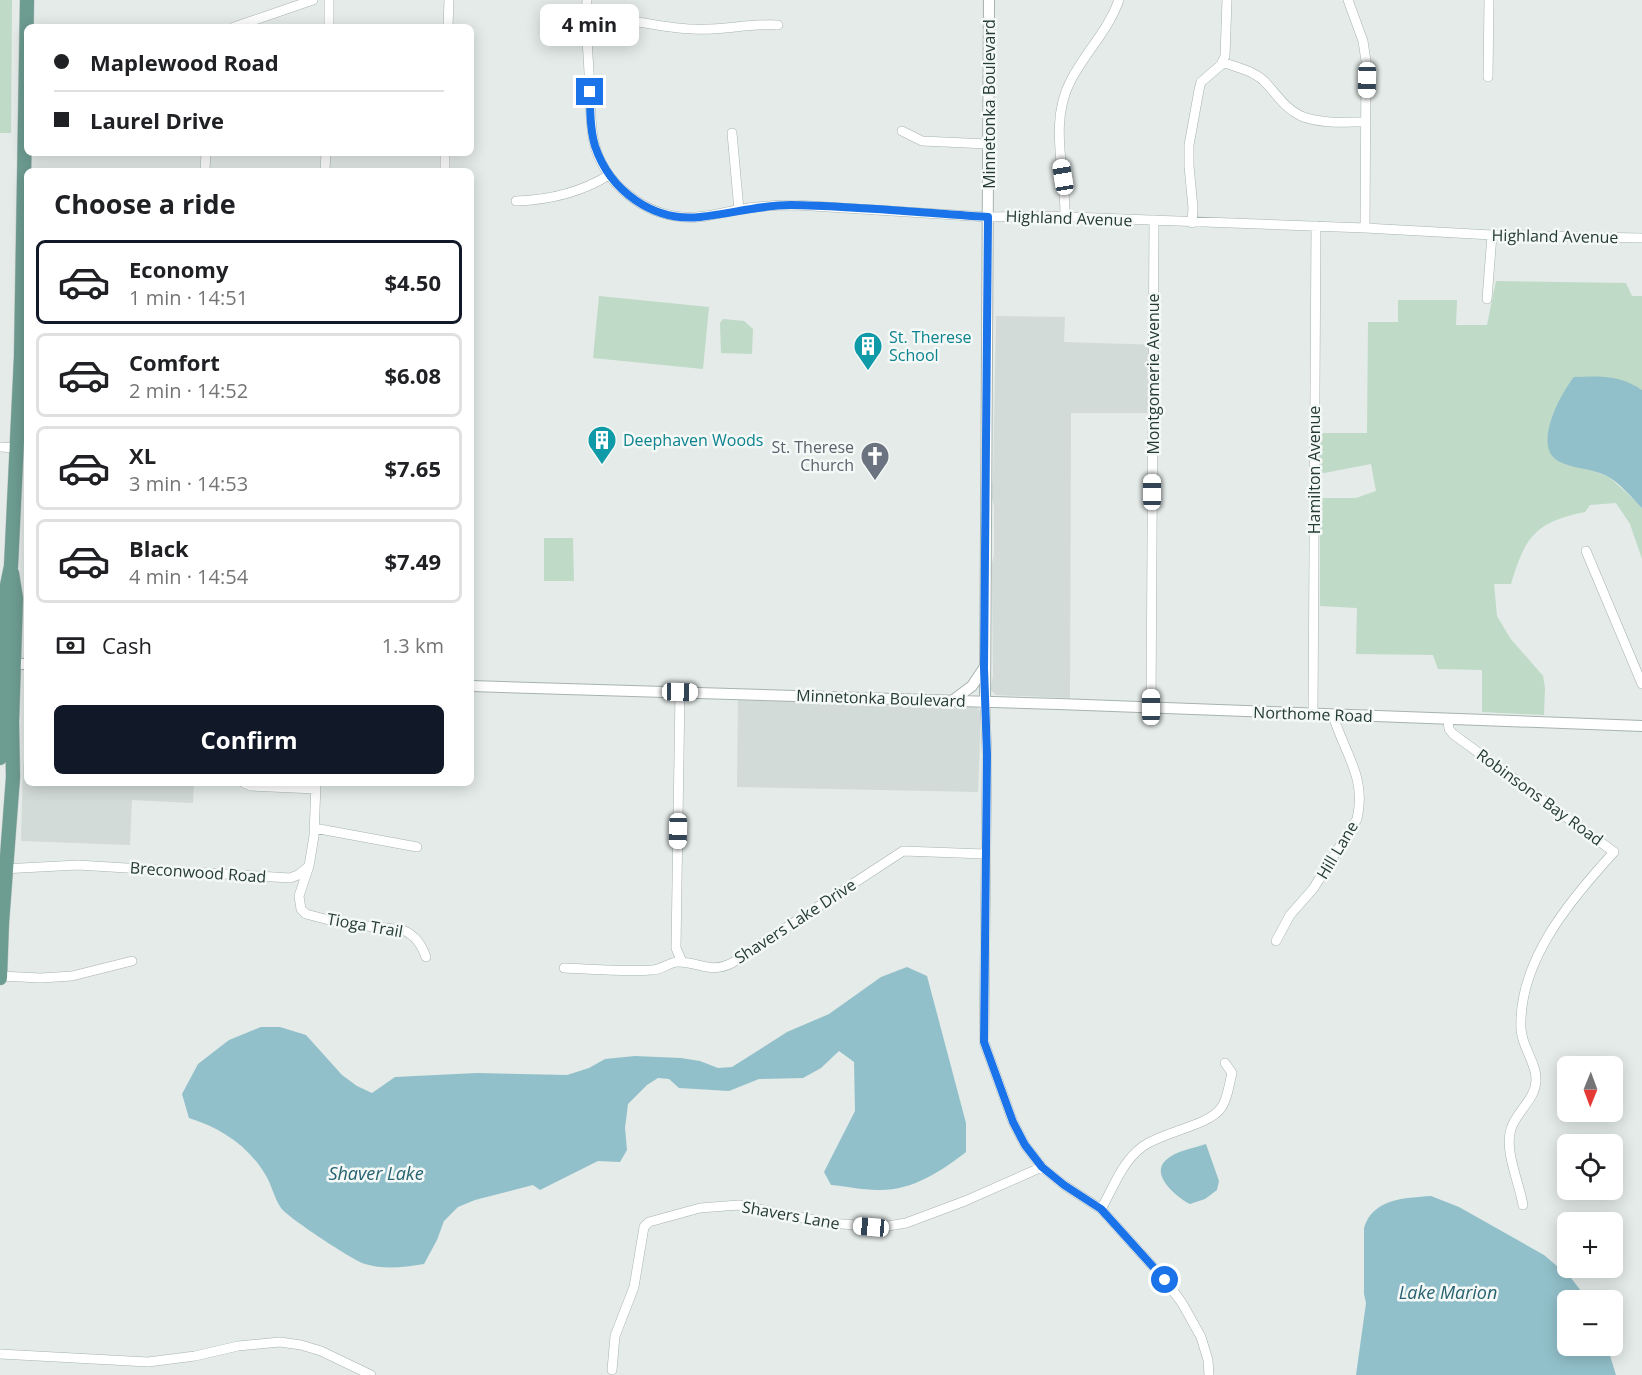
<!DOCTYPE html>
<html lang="en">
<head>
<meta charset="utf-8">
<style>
  :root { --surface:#fff; --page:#f2f2f2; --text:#202124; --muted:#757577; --line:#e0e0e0; --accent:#111827 }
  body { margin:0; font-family:"Open Sans",sans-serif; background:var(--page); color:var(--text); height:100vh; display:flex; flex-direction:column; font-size:22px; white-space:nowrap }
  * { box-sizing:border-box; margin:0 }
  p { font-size:20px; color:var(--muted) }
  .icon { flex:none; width:33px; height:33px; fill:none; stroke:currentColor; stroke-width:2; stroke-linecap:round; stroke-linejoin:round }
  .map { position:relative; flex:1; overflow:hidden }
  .sheet { position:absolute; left:24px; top:168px; width:450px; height:618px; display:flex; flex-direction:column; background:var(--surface); border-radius:9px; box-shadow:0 3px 15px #0003 }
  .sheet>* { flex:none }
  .hud { position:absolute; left:24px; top:24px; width:450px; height:132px; border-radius:9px; box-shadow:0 3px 15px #0003; display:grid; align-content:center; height:132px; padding:0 30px; background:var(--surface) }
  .needle { width:39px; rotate:181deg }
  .tools { position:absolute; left:1557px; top:1056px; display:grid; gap:12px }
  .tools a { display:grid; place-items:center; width:66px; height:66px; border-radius:9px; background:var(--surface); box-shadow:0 3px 15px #0003; font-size:30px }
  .end { position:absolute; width:27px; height:27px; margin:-14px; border:8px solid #1a73e8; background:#fff; box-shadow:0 0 0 3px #fff }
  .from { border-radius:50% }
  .bubble { position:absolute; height:42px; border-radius:9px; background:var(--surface); box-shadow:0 3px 15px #0003; font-size:20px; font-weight:700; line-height:42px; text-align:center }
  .car { position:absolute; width:18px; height:36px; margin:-18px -9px; border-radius:8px; box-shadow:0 0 4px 2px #0007; background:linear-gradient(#fff 24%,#345 0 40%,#fff 0 76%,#345 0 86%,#fff 0) }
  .hud b { display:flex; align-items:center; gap:21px; height:57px; font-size:22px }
  .hud b+b { border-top:2px solid var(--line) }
  .hud i { width:15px; height:15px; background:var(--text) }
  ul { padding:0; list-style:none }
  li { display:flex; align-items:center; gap:18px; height:84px; margin:0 12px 9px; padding:0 18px; border:3px solid var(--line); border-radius:9px }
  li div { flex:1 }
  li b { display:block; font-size:22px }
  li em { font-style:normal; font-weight:700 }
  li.selected { border-color:var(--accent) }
  li>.icon { width:54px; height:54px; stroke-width:1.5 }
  h2 { padding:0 30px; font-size:27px; line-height:72px }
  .pay { display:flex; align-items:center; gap:15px; height:66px; padding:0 30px; font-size:22px }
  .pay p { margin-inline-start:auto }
  .action { display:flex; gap:12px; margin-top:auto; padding:12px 30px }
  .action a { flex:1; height:69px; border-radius:9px; background:var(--accent); color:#fff; font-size:24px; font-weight:700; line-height:69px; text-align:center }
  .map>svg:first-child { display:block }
  .built { fill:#d2dbd7 }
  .green { fill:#bfdac7 }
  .water { fill:#92c0ca }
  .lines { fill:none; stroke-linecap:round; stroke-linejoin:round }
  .minor-casing { stroke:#a7b3af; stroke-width:10 }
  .tertiary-casing { stroke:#a7b3af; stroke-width:12 }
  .primary-casing { stroke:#c2c8c6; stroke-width:15 }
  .minor { stroke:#fff; stroke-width:9 }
  .tertiary { stroke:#fff; stroke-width:10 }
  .primary { stroke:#6d9c91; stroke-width:14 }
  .route { stroke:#1a73e8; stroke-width:8 }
  .labels { text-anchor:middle; stroke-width:5; stroke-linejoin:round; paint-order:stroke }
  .street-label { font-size:16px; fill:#253b35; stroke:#f4f8f6 }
  .culture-label { font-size:16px; fill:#0d838f; stroke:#f4f8f6; text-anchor:start }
  .worship-label { font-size:16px; fill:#5b616d; stroke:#f4f8f6; text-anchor:end }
  .water-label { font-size:18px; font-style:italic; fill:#266270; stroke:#f4f8f6 }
</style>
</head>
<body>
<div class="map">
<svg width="1642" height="1375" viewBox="0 0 1642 1375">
  <rect width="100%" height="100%" fill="#e4ebe8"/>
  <path class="built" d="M996,316L1065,317L1064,342L1160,345V413H1071L1070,698L996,695L990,689L993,676L992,580L990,569L994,556V506L991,495L993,478Z
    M738,700L974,706L978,708L981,713L978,792L737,787Z
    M27,724V783H194L193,803L132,800L130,845L21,841L23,768Z"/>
  <path class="green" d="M0,0H12L11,133H0Z
    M1496,281L1626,283L1632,296H1642V390C1620,375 1600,377 1574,377L1560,462L1589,469L1609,477L1642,507V559L1630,524L1616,503L1590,505L1585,512C1535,522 1525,537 1511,584H1494L1497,616L1510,638L1543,676L1545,688L1544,715L1482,712V670L1438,669L1433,655L1356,654L1357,608L1320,606V498H1356L1376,491L1371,464L1319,474L1320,433H1367L1368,322H1398V300H1457L1456,325H1487Z
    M599,296L709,307L703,369L593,358Z
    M723,319L744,321L753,329L752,354L721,353L720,323Z
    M544,538H573L574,581H544Z"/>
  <path class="water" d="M1574,377C1599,376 1621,375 1642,390V508C1632,498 1620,483 1607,476C1592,468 1572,469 1558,461C1532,446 1561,393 1574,377Z
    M907,967L927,976L966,1123V1152C940,1172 912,1191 877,1190C862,1190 846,1186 831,1185L824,1172L855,1111L854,1062L839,1051L821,1068L803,1078L759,1079L729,1091L679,1088L669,1079L658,1078L647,1085L628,1104L625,1128L627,1150L620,1162L598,1161L540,1190L533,1185L475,1200L458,1207L444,1221L437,1240L424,1264C405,1267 384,1270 365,1264C354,1261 287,1217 281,1208C274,1198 272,1185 265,1174C248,1146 221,1128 189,1118L182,1094L198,1064L229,1040L261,1027H280L306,1035L342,1075L357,1086L372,1093L395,1077L477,1073L567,1075L589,1068L605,1059L635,1056L681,1058L700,1061L718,1068L732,1067L787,1032L829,1014L881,977Z
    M1206,1144L1219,1181L1217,1190L1205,1199L1190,1204C1178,1198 1149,1175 1166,1160C1175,1151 1194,1148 1206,1144Z
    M1431,1196L1459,1207L1544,1255L1571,1278L1588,1300H1568V1346H1607L1616,1375H1356L1366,1303L1364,1294V1228C1373,1198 1405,1198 1431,1196Z"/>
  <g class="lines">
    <g class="minor-casing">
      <path id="minor" d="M587,0C585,25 588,49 589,73C591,96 589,119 594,142C603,182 642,214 683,217C701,219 719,213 737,210C757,206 776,205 796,205L988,217L1043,216L1365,228L1492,235L1642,238
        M1348,0L1363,41L1366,61L1365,228
        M586,17C624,16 657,28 693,29C722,31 749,23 778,25
        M234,27L313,0
        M329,27V0
        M448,27L449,0
        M1222,62C1237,67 1253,71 1264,81C1277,94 1284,108 1301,116C1321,124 1345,122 1366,122
        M1488,77L1489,0
        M902,131L922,141L988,144
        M732,133L739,210
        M205,171L206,153
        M325,171L326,153
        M445,171V153
        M516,201C550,200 580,193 609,175
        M1065,218C1066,172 1048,123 1071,80C1086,51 1108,31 1119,0
        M1192,223L1193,208L1189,166V145L1199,90L1201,82L1221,65L1225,56L1227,0
        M1487,299L1492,235
        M0,447L17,448
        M1586,551L1642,684
        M680,692L676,948L682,962
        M985,702L987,755L984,1042L1013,1122L1025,1145L1042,1167L1064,1185L1101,1209L1165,1280L1182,1303L1201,1337L1208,1360L1209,1375
        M1151,707L1154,220
        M1313,714L1316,226
        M1448,719L1449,729L1453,734L1614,852C1571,899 1518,961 1521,1029C1522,1048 1537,1063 1536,1081C1535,1100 1516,1112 1511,1129C1504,1150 1519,1182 1523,1205
        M244,783L251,786L316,789
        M316,783L314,836L309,866L299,896L301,909L306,914L340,923L403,930C416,936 421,944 426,957
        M314,828L417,847
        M2,869L78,865L290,878L298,875L309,866
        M1276,941L1290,915L1313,889L1357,819C1367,777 1344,753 1333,715
        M564,968C593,969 623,972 652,970C662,970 669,962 678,962C700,962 710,974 732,963L903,851L985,854
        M0,976L41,978L72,976L132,961
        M1101,1209C1114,1187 1121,1163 1142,1147C1161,1132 1209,1126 1221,1108C1228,1099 1229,1084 1232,1073L1225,1063
        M0,1354L148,1362L195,1356L238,1346L280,1342L301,1345L321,1351L371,1375
        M612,1370L615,1336L634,1287L644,1227L649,1222L700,1208L739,1205L829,1223L882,1227L906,1223L965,1201L1042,1167"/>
    </g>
    <g class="tertiary-casing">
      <path id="tertiary" d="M14,664H27
        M471,686L1059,704L1642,726
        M952,701L972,686L984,668
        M985,702L989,0"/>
    </g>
    <g class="primary-casing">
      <path id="primary" d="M0,758L5,595L11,566L21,356L27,0
        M0,978L2,923L13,777L12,722L16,598L12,573"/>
    </g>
    <use href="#minor" class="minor"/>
    <use href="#tertiary" class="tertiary"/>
    <use href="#primary" class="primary"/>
  </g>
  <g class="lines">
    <path class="route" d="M590,92C590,109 590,129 595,146C610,191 653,222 700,217C731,214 760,205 791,205C857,206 922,213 988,217L984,668L987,755L984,1042L1013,1122L1025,1145L1042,1167L1064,1185L1101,1209L1165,1280"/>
  </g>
  <defs>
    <g id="building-pin" transform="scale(1.5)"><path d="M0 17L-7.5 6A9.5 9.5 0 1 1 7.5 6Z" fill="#0f9aa8" stroke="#f4f8f6"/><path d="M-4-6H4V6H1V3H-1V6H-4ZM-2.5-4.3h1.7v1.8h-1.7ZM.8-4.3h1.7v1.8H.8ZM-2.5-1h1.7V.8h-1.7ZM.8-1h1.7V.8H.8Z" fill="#fff"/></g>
    <g id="church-pin" transform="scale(1.5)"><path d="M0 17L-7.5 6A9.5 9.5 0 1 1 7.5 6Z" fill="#6b7280" stroke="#f4f8f6"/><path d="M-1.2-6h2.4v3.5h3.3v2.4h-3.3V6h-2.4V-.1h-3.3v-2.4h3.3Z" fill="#fff"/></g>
  </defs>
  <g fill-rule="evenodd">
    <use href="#building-pin" x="868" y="346"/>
    <use href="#building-pin" x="602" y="440"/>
    <use href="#church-pin" x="875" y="456"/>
  </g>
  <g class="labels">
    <g class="street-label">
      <text transform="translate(989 104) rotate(-90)" y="6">Minnetonka Boulevard</text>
      <text transform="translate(1069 218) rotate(2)" y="6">Highland Avenue</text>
      <text transform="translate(1555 236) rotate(1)" y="6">Highland Avenue</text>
      <text transform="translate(1153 374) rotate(-90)" y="6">Montgomerie Avenue</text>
      <text transform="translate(1314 470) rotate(-90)" y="6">Hamilton Avenue</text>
      <text transform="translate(881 698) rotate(2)" y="6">Minnetonka Boulevard</text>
      <text transform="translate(1313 714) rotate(2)" y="6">Northome Road</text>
      <text transform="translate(1540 797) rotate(36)" y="6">Robinsons Bay Road</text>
      <text transform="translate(1337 850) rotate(-59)" y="6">Hill Lane</text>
      <text transform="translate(198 872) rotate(4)" y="6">Breconwood Road</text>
      <text transform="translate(795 921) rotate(-33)" y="6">Shavers Lake Drive</text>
      <text transform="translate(365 925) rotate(10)" y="6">Tioga Trail</text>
      <text transform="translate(791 1215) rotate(10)" y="6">Shavers Lane</text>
    </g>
    <g class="culture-label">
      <text x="889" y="343">St. Therese<tspan x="889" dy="18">School</tspan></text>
      <text x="623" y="446">Deephaven Woods</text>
    </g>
    <g class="worship-label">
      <text x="854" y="453">St. Therese<tspan x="854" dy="18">Church</tspan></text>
    </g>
    <g class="water-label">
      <text x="376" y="1180">Shaver Lake</text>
      <text x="1448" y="1299">Lake Marion</text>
    </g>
  </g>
</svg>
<div class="tools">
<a><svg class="needle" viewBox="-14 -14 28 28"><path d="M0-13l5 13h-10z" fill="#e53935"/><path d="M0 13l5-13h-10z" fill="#757577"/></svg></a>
<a><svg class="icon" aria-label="locate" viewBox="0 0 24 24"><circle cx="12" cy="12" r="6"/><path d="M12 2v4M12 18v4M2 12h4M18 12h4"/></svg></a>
<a>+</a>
<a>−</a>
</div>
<i class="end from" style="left:1165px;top:1280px"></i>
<i class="end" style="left:590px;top:92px"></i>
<div class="bubble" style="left:540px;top:4px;width:99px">4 min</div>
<i class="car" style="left:1367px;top:80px;rotate:181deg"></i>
<i class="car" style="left:1063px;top:177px;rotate:351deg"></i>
<i class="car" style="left:1152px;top:492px;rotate:0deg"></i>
<i class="car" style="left:680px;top:692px;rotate:91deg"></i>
<i class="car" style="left:1151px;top:707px;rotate:0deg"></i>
<i class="car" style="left:678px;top:831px;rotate:181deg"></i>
<i class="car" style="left:871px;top:1227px;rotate:275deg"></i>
<div class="hud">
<b><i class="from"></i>Maplewood Road</b>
<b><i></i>Laurel Drive</b>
</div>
<section class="sheet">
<h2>Choose a ride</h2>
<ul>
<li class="selected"><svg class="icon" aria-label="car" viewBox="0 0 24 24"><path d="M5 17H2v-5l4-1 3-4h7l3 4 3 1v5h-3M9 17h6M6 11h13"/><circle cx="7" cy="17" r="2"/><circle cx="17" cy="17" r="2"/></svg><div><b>Economy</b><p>1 min · 14:51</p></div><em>$4.50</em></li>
<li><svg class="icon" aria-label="car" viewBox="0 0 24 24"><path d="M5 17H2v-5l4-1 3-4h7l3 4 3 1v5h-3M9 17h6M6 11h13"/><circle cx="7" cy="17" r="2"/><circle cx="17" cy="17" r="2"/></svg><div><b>Comfort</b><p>2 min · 14:52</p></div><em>$6.08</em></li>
<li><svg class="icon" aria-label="car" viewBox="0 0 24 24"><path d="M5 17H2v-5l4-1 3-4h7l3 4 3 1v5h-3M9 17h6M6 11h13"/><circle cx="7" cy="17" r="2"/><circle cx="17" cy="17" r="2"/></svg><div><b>XL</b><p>3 min · 14:53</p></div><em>$7.65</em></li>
<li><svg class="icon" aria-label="car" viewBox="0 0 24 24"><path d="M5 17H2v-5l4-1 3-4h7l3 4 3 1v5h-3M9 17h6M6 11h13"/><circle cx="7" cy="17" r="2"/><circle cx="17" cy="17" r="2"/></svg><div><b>Black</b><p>4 min · 14:54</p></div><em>$7.49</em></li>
</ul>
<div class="pay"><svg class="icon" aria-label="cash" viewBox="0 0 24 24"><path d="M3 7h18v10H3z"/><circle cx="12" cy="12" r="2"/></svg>Cash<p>1.3 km</p></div>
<div class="action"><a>Confirm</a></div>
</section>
</div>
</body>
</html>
